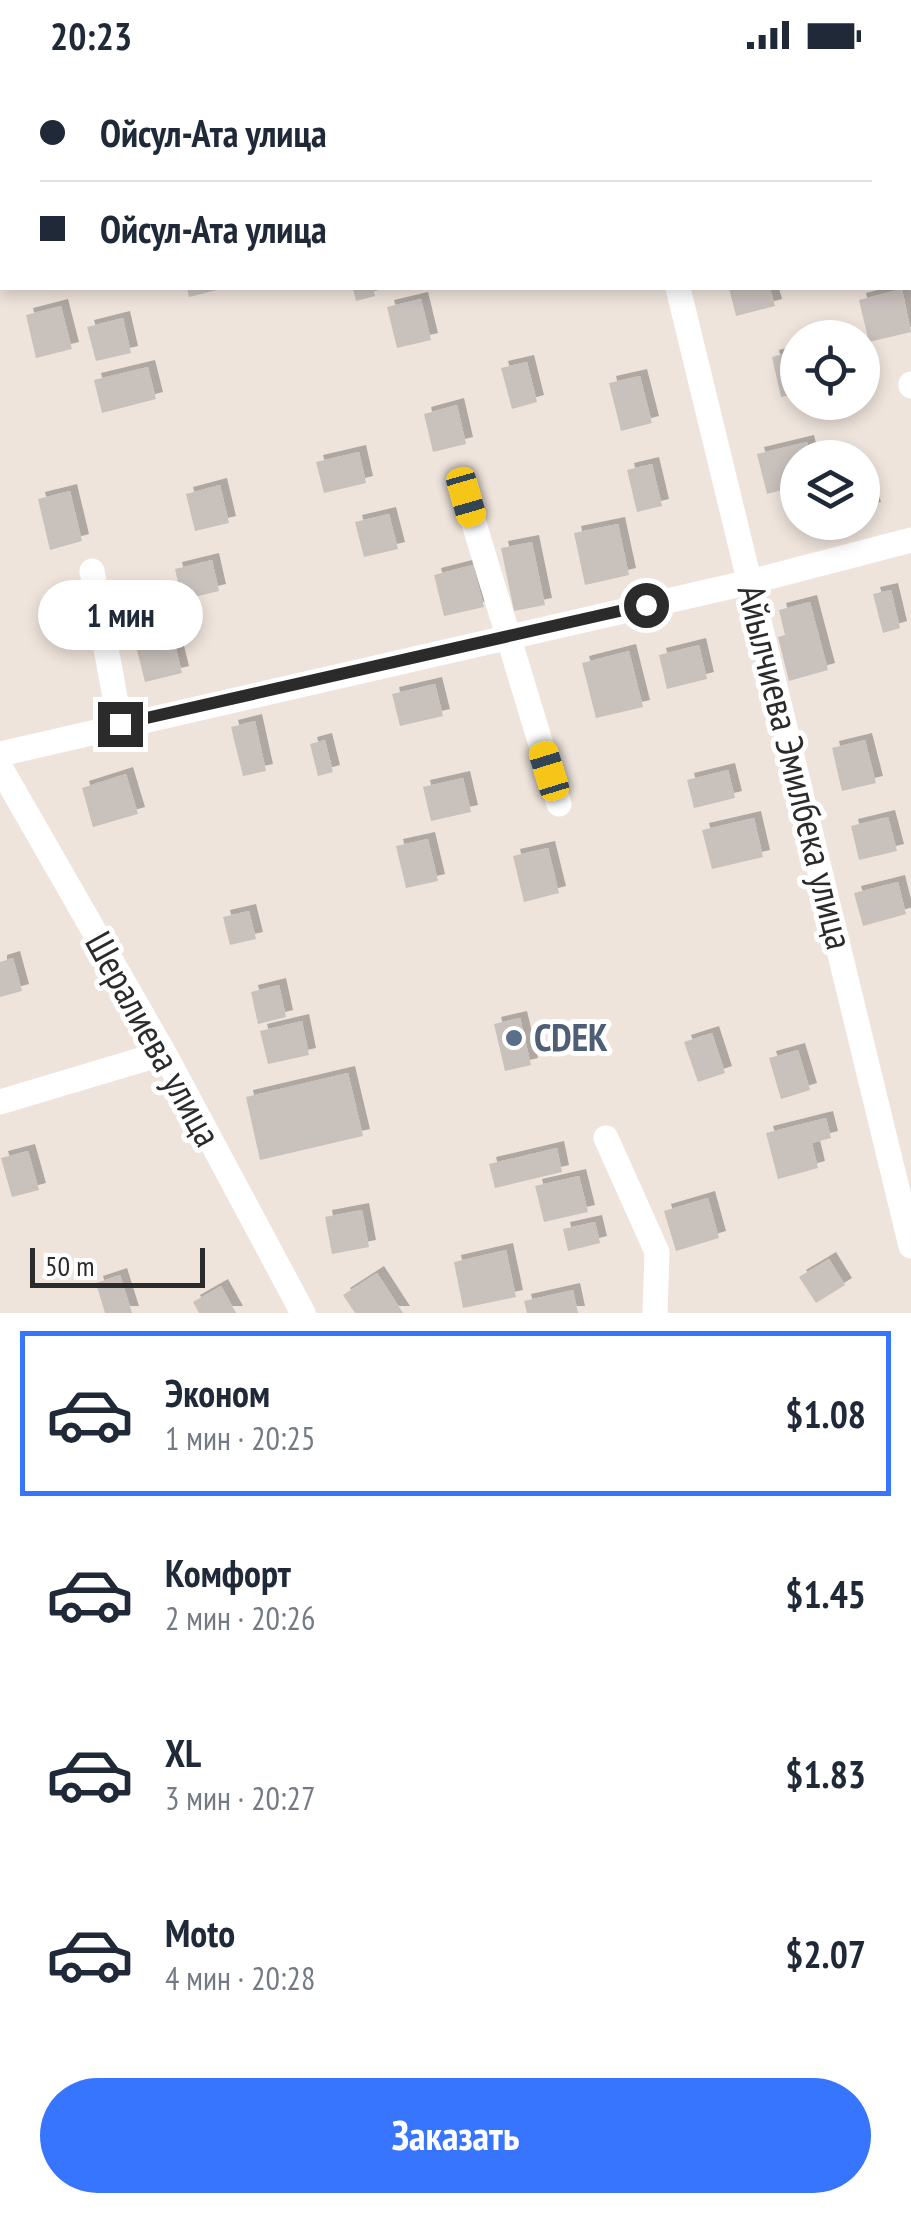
<!DOCTYPE html>
<html lang="ru">
<head>
<meta charset="utf-8">
<style>
  :root { --surface:#fff; --page:#f6f6f7; --text:#1f2937; --muted:#747a83; --line:#e0e1e3; --accent:#3875ff }
  body { margin:0; font-family:"PT Sans Narrow",sans-serif; background:var(--page); color:var(--text); height:100vh; display:flex; flex-direction:column; font-size:38px; white-space:nowrap }
  * { box-sizing:border-box; margin:0 }
  p { font-size:32px; color:var(--muted) }
  .icon { flex:none; width:55px; height:55px; fill:none; stroke:currentColor; stroke-width:2; stroke-linecap:round; stroke-linejoin:round }
  .map { position:relative; height:1243px; overflow:hidden }
  .sheet { display:flex; flex-direction:column; background:var(--surface); flex:1 }
  .sheet>* { flex:none }
  .guide { position:absolute; left:0px; top:0px; width:912px; height:220px; box-shadow:0 5px 15px #0003; display:grid; align-content:center; height:220px; padding:0 40px; background:var(--surface) }
  .controls { position:absolute; left:780px; top:250px; display:grid; gap:20px }
  .controls a { display:grid; place-items:center; width:100px; height:100px; border-radius:50%; background:var(--surface); box-shadow:0 5px 15px #0003; font-size:50px }
  .scale { position:absolute; left:30px; bottom:25px; width:175px; box-sizing:border-box; padding-left:10px; border:5px solid #2b2b2b; border-top:0; font-size:28px; line-height:35px; white-space:nowrap; color:#2b2b2b; -webkit-text-stroke:8px #fff; paint-order:stroke }
  .end { position:absolute; width:45px; height:45px; margin:-22px; border:12px solid #2b2b2b; background:#fff; box-shadow:0 0 0 5px #fff }
  .from { border-radius:50% }
  .bubble { position:absolute; height:70px; border-radius:35px; background:var(--surface); box-shadow:0 5px 15px #0003; font-size:32px; font-weight:600; line-height:70px; text-align:center }
  .car { position:absolute; width:30px; height:60px; margin:-30px -15px; border-radius:12px; box-shadow:0 0 8px 2px #0007; background:linear-gradient(#f5c518 24%,#345 0 40%,#f5c518 0 76%,#345 0 86%,#f5c518 0) }
  .guide b { display:flex; align-items:center; gap:35px; height:95px; font-size:38px }
  .guide b+b { border-top:2px solid var(--line) }
  .guide i { width:25px; height:25px; background:var(--text) }
  ul { padding:18px 0 0; list-style:none }
  li { display:flex; align-items:center; gap:30px; height:165px; margin:0 20px 15px; padding:0 20px; border:5px solid transparent; border-radius:0px }
  li div { flex:1 }
  li b { display:block; font-size:38px }
  li em { font-style:normal; font-weight:600 }
  li.selected { border-color:var(--accent) }
  li>.icon { width:90px; height:90px; stroke-width:1.5 }
  .action { display:flex; gap:20px; margin-top:auto; padding:20px 40px }
  .action a { flex:1; height:115px; border-radius:60px; background:var(--accent); color:#fff; font-size:40px; font-weight:600; line-height:115px; text-align:center }
  .status { display:flex; justify-content:space-between; align-items:center; height:70px; padding:0 50px; background:var(--surface); direction:ltr }
  .status svg { height:28px; fill:currentColor }
  .map>svg:first-child { display:block }
  .building { fill:#c9c1bc; filter:url(#shadow) }
  .lines { fill:none; stroke-linecap:round; stroke-linejoin:round }
  .minor { stroke:#fff; stroke-width:25 }
  .route { stroke:#2b2b2b; stroke-width:12 }
  .service-dot { fill:#5c6f8a; stroke:#fff; stroke-width:4 }
  .labels { text-anchor:middle; stroke-width:10; stroke-linejoin:round; paint-order:stroke }
  .street-label { font-size:38px; fill:#2b2b2b; stroke:#fff }
  .service-label { font-size:38px; font-weight:bold; fill:#4e5e75; stroke:#fff; text-anchor:start }
</style>
</head>
<body>
<div class="status"><b>20:23</b><svg viewBox="0 0 49 12"><path d="M0 12V9h3v3zM5 12V6h3v6zM10 12V3h3v9zM15 12V0h3v12zM26 1h20v11H26zM47 4h2v5h-2z"/></svg></div>
<div class="map">
<svg width="911" height="1243" viewBox="0 0 911 1243">
  <defs>
    <filter id="shadow"><feDropShadow dx="7" dy="-7" stdDeviation="0" flood-color="#0004"/></filter>
  </defs>
  <rect width="100%" height="100%" fill="#eee4dc"/>
  <path class="building" d="M187,218H221V219L189,227Z
    M353,218H373L375,226L356,231Z
    M729,218H770L775,236L736,246Z
    M902,219L911,262L869,272L859,230Z
    M421,229L431,270L397,278L387,237Z
    M61,236L72,279L36,288L26,245Z
    M123,248L131,283L96,291L87,257Z
    M798,280V323L781,327L772,287Z
    M527,292L537,332L512,339L501,298Z
    M148,297L156,329L102,343L94,310Z
    M640,306L652,353L621,361L609,313Z
    M457,335L466,374L433,382L424,344Z
    M807,372L811,388H798V416L767,424L757,384Z
    M359,382L366,413L324,423L316,392Z
    M652,394L662,436L637,442L627,400Z
    M862,400L874,439L862,442Z
    M220,415L229,453L195,461L186,424Z
    M70,421L82,471L50,480L38,429Z
    M389,444L398,479L364,487L355,452Z
    M618,454L629,505L585,515L574,463Z
    M532,472L545,535L514,541L501,478Z
    M212,490L219,521L182,530L175,499Z
    M473,495L484,537L444,546L434,505Z
    M891,520L900,558L883,563L873,524Z
    M810,532L828,600L789,611L778,567L785,565L779,540Z
    M174,571L182,603L145,612L137,580Z
    M699,575L707,609L667,619L659,585Z
    M629,581L643,637L596,648L582,593Z
    M435,614L443,646L400,656L392,624Z
    M255,651L266,701L243,706L231,657Z
    M325,670L333,702L318,706L310,674Z
    M865,670L876,713L842,721L832,678Z
    M728,700L735,728L694,738L687,710Z
    M126,704L138,744L93,757L82,718Z
    M463,708L471,742L431,751L423,717Z
    M888,747L897,781L859,790L851,756Z
    M754,748L763,787L712,799L702,760Z
    M428,769L438,811L406,818L396,776Z
    M548,778L559,823L524,832L513,786Z
    M898,812L906,844L863,856L854,823Z
    M249,841L256,869L230,875L223,847Z
    M13,888L22,921L0,927V892Z
    M279,915L286,947L258,954L251,922Z
    M520,948L531,995L505,1001L494,954Z
    M302,951L309,985L268,994L260,961Z
    M712,963L725,1003L698,1012L684,972Z
    M798,980L810,1020L781,1029L769,988Z
    M348,1003L363,1066L260,1090L246,1027Z
    M826,1048L831,1068L812,1073L818,1098L778,1109L766,1063Z
    M557,1078L562,1102L495,1118L489,1094Z
    M28,1081L39,1120L12,1127L1,1088Z
    M579,1106L588,1142L544,1152L535,1116Z
    M708,1128L719,1168L676,1181L664,1141Z
    M362,1140L369,1177L332,1184L325,1147Z
    M595,1152L600,1173L568,1181L563,1159Z
    M506,1180L516,1227L463,1238L454,1192Z
    M829,1189L845,1215L816,1233L799,1207Z
    M377,1203L403,1243H355L343,1225Z
    M120,1205L132,1243H105L96,1213Z
    M221,1216L236,1243H199L193,1232Z
    M573,1220L578,1243H527L524,1231Z"/>
  <g class="lines">
    <path class="minor" d="M372,0V2
      M625,0L626,2
      M838,0V2
      M162,2L173,0
      M0,43L2,62
      M678,218L911,1176
      M911,314V316
      M466,427L559,734
      M92,501L120,655
      M0,684L750,512L911,470
      M0,697L164,983L303,1243
      M0,1032L164,983
      M606,1068L657,1182L655,1243"/>
  </g>
  <g class="lines">
    <path class="route" d="M120,654L646,535"/>
  </g>
  <circle class="service-dot" cx="514" cy="968" r="10"/>
  <g class="labels">
    <g class="street-label">
      <text transform="translate(795 697) rotate(76)" y="13">Айылчиева Эмилбека улица</text>
      <text transform="translate(153 969) rotate(61)" y="13">Шералиева улица</text>
    </g>
    <g class="service-label">
      <text x="534" y="981">CDEK</text>
    </g>
  </g>
</svg>
<div class="controls">
<a><svg class="icon" aria-label="locate" viewBox="0 0 24 24"><circle cx="12" cy="12" r="6"/><path d="M12 2v4M12 18v4M2 12h4M18 12h4"/></svg></a>
<a><svg class="icon" aria-label="layers" viewBox="0 0 24 24"><path d="M12 4l9 5-9 5-9-5zM3 14l9 5 9-5"/></svg></a>
</div>
<div class="scale">50 m</div>
<i class="end from" style="left:646px;top:535px"></i>
<i class="end" style="left:120px;top:654px"></i>
<div class="bubble" style="left:38px;top:510px;width:165px">1 мин</div>
<i class="car" style="left:466px;top:427px;rotate:164deg"></i>
<i class="car" style="left:549px;top:701px;rotate:343deg"></i>
<div class="guide">
<b><i class="from"></i>Ойсул-Ата улица</b>
<b><i></i>Ойсул-Ата улица</b>
</div>
</div>
<section class="sheet">
<ul>
<li class="selected"><svg class="icon" aria-label="car" viewBox="0 0 24 24"><path d="M5 17H2v-5l4-1 3-4h7l3 4 3 1v5h-3M9 17h6M6 11h13"/><circle cx="7" cy="17" r="2"/><circle cx="17" cy="17" r="2"/></svg><div><b>Эконом</b><p>1 мин · 20:25</p></div><em>$1.08</em></li>
<li><svg class="icon" aria-label="car" viewBox="0 0 24 24"><path d="M5 17H2v-5l4-1 3-4h7l3 4 3 1v5h-3M9 17h6M6 11h13"/><circle cx="7" cy="17" r="2"/><circle cx="17" cy="17" r="2"/></svg><div><b>Комфорт</b><p>2 мин · 20:26</p></div><em>$1.45</em></li>
<li><svg class="icon" aria-label="car" viewBox="0 0 24 24"><path d="M5 17H2v-5l4-1 3-4h7l3 4 3 1v5h-3M9 17h6M6 11h13"/><circle cx="7" cy="17" r="2"/><circle cx="17" cy="17" r="2"/></svg><div><b>XL</b><p>3 мин · 20:27</p></div><em>$1.83</em></li>
<li><svg class="icon" aria-label="car" viewBox="0 0 24 24"><path d="M5 17H2v-5l4-1 3-4h7l3 4 3 1v5h-3M9 17h6M6 11h13"/><circle cx="7" cy="17" r="2"/><circle cx="17" cy="17" r="2"/></svg><div><b>Moto</b><p>4 мин · 20:28</p></div><em>$2.07</em></li>
</ul>
<div class="action"><a>Заказать</a></div>
</section>
</body>
</html>
